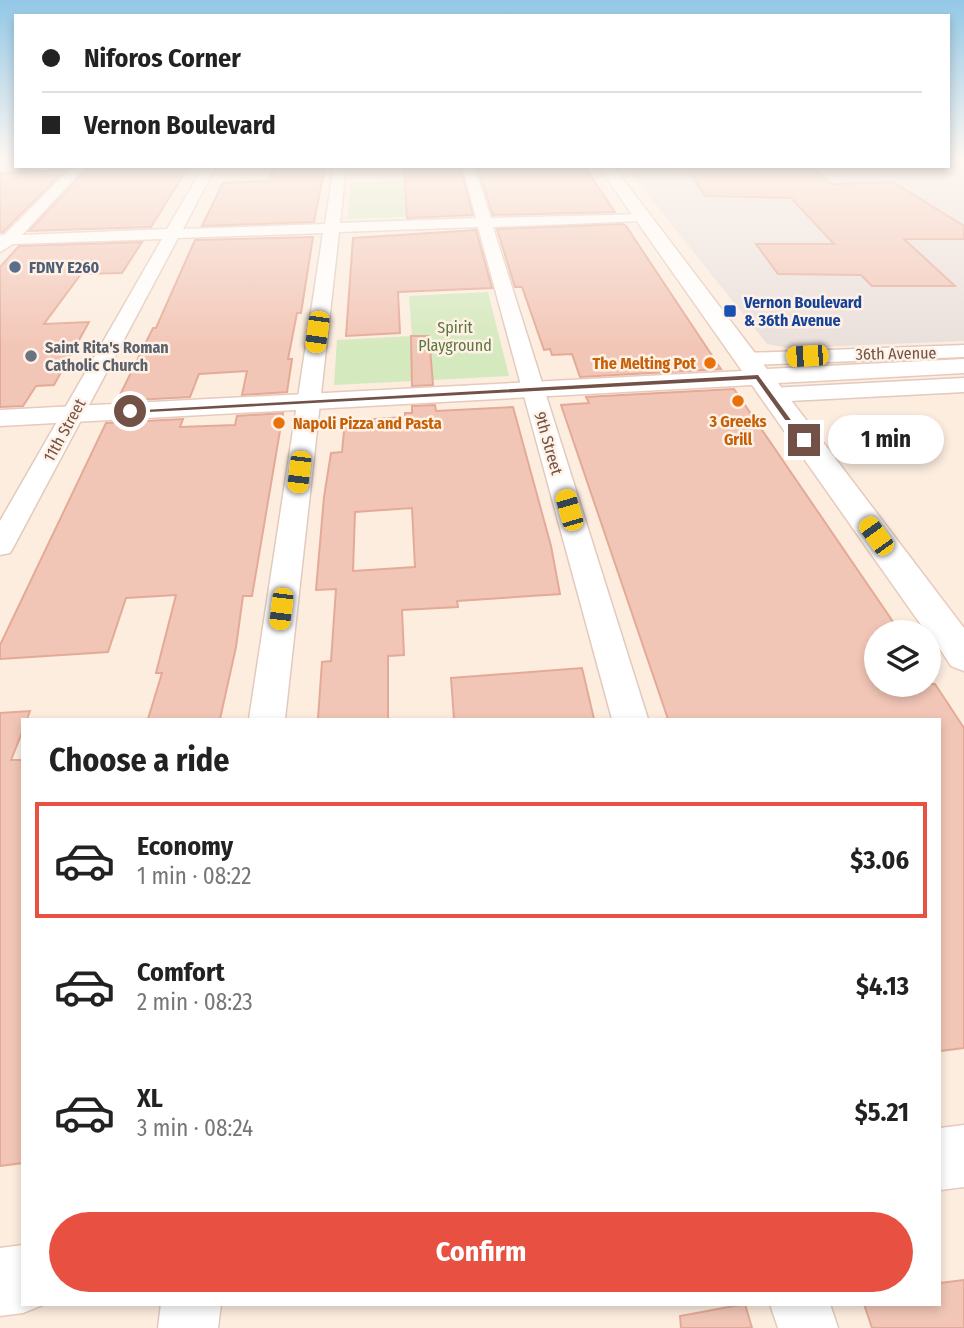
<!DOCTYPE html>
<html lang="en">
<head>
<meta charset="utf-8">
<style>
  :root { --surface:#fff; --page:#f6f6f6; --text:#222; --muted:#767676; --line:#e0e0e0; --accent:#e85142 }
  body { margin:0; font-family:"Fira Sans Condensed",sans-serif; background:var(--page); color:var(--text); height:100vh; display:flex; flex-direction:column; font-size:26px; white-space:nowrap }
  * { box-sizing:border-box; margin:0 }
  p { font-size:23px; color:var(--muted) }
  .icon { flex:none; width:38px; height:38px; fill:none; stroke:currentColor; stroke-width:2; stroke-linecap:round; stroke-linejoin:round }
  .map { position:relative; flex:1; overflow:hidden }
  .details { position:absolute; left:21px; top:718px; width:920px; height:588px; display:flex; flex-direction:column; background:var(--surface); border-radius:0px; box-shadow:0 4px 10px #0003 }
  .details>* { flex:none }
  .guide { position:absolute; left:14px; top:14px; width:936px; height:154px; border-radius:0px; box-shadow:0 4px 10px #0003; display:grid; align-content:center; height:154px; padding:0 28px; background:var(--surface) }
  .fabs { position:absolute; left:864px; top:620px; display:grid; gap:14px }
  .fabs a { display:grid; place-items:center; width:77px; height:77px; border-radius:50%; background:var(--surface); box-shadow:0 4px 10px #0003; font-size:35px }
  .end { position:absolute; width:32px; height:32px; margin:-16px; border:9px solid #725147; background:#fff; box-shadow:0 0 0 4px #fff }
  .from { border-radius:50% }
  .bubble { position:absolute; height:49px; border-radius:24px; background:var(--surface); box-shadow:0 4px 10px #0003; font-size:23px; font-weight:700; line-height:49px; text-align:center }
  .car { position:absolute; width:21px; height:42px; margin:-21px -10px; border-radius:9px; box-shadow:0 0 5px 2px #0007; background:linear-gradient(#f5c518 24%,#345 0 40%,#f5c518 0 76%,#345 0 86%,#f5c518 0) }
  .guide b { display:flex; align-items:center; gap:24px; height:66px; font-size:26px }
  .guide b+b { border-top:2px solid var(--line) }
  .guide i { width:18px; height:18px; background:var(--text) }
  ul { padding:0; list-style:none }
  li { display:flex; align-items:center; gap:21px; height:116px; margin:0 14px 10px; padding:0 14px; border:4px solid transparent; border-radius:0px }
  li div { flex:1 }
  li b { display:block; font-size:26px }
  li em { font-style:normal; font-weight:700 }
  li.selected { border-color:var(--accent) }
  li>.icon { width:63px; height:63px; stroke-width:1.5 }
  h2 { padding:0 28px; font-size:32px; line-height:84px }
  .action { display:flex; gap:14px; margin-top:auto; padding:14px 28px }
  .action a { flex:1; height:80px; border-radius:42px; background:var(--accent); color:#fff; font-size:28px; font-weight:700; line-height:80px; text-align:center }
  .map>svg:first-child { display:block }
  .industrial { fill:#eae0db }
  .green { fill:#d5e9be }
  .building { fill:#f2c6b7; stroke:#e4aa97; stroke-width:2; fill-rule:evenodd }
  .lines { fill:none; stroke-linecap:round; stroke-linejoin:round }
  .street-casing { stroke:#e2cabe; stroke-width:3 }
  .secondary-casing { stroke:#e7cabb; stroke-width:3 }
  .street { fill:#fff; fill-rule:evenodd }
  .secondary { fill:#fff; fill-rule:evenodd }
  .route { fill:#725147 }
  .service-dot { fill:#5c6f8a; stroke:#fff1e5; stroke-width:2.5 }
  .transit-dot { fill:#1a4fb4; stroke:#fff1e5; stroke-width:2.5 }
  .worship-dot { fill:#6b7280; stroke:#fff1e5; stroke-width:2.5 }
  .food-dot { fill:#e8710a; stroke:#fff1e5; stroke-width:2.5 }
  .labels { text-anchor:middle; stroke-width:5; stroke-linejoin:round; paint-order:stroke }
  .far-service-label { font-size:16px; font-weight:bold; fill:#4e5e75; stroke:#fff1e5; text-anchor:start }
  .far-transit-label { font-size:16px; font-weight:bold; fill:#164399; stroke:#fff1e5; text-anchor:start }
  .far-park-label { font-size:16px; fill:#58783f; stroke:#fff1e5 }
  .far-worship-label { font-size:16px; font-weight:bold; fill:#5b616d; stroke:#fff1e5; text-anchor:start }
  .far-street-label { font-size:16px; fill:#725147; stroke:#fff1e5 }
  .far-food-label { font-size:16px; font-weight:bold; fill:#c56008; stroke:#fff1e5; text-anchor:end }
</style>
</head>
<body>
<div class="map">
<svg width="964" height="1328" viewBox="0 0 964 1328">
  <rect width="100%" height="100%" fill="#fceddf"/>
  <path class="industrial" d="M949,161H964V341L789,348L767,344L625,166H948Z"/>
  <path class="green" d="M405,181L407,217L347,219L351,182Z
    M488,292L509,376L334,385L337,340L412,336L409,296Z"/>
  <path class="building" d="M93,166H186L184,169H187L151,227L29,231L86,170Z
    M274,166H325L314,222L202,226L223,183L269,181Z
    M404,166H460L473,215L407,218Z
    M477,166H584L615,212L493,215Z
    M686,166H811L831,184L893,182L964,226V239H904L955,286H872L861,275L778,274L756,244H834L791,198L705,196Z
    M65,170L3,232H0V173Z
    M623,224L626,226L721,369L580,377L572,354L552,355L550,349L544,350L522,287H515L497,229Z
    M476,230L492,288L398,292L400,333L346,336L353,238Z
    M313,237L301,313H297L288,359H292L287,392L242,395L247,371L199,374L190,397L117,401L153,328H156L195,240Z
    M142,242L122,273L81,274L44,324L89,322L54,385L36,386L23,406L0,407V267L19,246Z
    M411,336H429L433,385L412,386Z
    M734,389L900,632H877V684H935L964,728V1048L940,1051V719H668L561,405L589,403L586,397Z
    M435,405L436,411L513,407L551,546L560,594L457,601L458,607L402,610L404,655L388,656V719H318L322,662L331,661L336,589L316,590L324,497L331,453L342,452L345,421L405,417V413H412V406ZM412,508L415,567L353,571L355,512Z
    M283,413L252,596H243L236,647L220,719H148L162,673H156L176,595L126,598L108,652L0,659V645L106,423L183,419L180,427L235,425L237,416Z
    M582,668L594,719H454L451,678Z
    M30,711L27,719H23V730L11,760H23V1163L0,1166V713Z
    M964,1280V1328H872L864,1304H940V1283Z
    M745,1304L752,1328H681L680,1316Z"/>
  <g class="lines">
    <g class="street-casing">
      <path id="street" d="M73,166H86L22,235L167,229L204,166H216L183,229L325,224L334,166H346L340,223L476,218L462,166H474L491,218L647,214L649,217L642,221L493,227L648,719H612L478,227L339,232L285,719H249L323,233L178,238L14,546L10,553L0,555V521L162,239L13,244L0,252V235H4Z
        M964,345V357L745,365L735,359L745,353Z
        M964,378V392L770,402L759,395L770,388Z
        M161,1304H221L218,1328H158Z
        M770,1304H830L838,1328H778Z"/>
    </g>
    <g class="secondary-casing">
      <path id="secondary" d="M598,166H613L767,369L964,359V373L778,383L964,628V671L951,666L929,632H926L752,385L0,426V410L742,371Z
        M964,1125V1187L940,1190V1128Z
        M23,1245V1304H45L23,1313L0,1316V1248Z"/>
    </g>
    <use href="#street" class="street"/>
    <use href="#secondary" class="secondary"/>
  </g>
  <linearGradient id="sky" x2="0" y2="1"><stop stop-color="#93c8e7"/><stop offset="0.46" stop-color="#fef7f1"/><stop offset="1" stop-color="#fef7f1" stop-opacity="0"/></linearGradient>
  <rect width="964" height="347" fill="url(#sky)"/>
  <path class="route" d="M758,375L807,442H801L756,379L130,413L126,411Z"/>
  <circle class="service-dot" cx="15" cy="267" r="7"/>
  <rect class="transit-dot" x="723" y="304" width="14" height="14" rx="3.5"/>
  <circle class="worship-dot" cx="31" cy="356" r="7"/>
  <g class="food-dot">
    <circle cx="710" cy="363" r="7"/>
    <circle cx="738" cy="401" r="7"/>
    <circle cx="279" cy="423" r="7"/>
  </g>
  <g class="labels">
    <g class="far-service-label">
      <text x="29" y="273">FDNY E260</text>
    </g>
    <g class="far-transit-label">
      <text x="744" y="308">Vernon Boulevard<tspan x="744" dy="18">&amp; 36th Avenue</tspan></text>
    </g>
    <g class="far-park-label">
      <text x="455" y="333">Spirit<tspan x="455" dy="18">Playground</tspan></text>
    </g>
    <g class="far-worship-label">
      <text x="45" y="353">Saint Rita's Roman<tspan x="45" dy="18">Catholic Church</tspan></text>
    </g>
    <g class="far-street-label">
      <text transform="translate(896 353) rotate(-1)" y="6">36th Avenue</text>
      <text transform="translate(64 430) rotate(-61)" y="6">11th Street</text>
      <text transform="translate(549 443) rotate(74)" y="6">9th Street</text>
    </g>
    <g class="far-food-label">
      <text x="696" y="369">The Melting Pot</text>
      <text x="738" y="427" text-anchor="middle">3 Greeks<tspan x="738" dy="18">Grill</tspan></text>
      <text x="293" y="429" text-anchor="start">Napoli Pizza and Pasta</text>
    </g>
  </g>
</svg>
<div class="fabs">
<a><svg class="icon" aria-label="layers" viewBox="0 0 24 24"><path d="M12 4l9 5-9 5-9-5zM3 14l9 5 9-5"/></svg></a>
</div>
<i class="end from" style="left:130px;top:411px"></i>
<i class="end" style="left:804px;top:440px"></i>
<div class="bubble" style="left:828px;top:415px;width:116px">1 min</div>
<i class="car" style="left:317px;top:332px;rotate:188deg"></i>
<i class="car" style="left:807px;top:356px;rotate:267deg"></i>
<i class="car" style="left:299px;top:472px;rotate:187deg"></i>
<i class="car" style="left:569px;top:510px;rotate:344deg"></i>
<i class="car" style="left:876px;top:536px;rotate:324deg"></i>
<i class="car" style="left:281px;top:609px;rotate:187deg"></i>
<div class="guide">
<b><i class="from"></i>Niforos Corner</b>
<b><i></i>Vernon Boulevard</b>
</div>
<section class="details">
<h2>Choose a ride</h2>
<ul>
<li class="selected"><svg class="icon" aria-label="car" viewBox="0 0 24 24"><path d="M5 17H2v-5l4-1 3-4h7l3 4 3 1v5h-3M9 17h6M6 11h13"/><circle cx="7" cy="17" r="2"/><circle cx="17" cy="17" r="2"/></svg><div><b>Economy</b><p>1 min · 08:22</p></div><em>$3.06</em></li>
<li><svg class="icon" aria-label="car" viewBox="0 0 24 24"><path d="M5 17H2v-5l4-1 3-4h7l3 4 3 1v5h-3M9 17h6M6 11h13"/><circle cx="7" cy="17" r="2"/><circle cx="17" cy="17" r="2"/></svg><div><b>Comfort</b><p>2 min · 08:23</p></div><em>$4.13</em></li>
<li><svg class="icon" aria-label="car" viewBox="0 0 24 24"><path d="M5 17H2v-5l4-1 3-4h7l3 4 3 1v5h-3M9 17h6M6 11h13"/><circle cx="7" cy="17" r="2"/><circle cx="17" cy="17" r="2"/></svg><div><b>XL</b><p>3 min · 08:24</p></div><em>$5.21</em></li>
</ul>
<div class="action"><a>Confirm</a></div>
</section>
</div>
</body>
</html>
